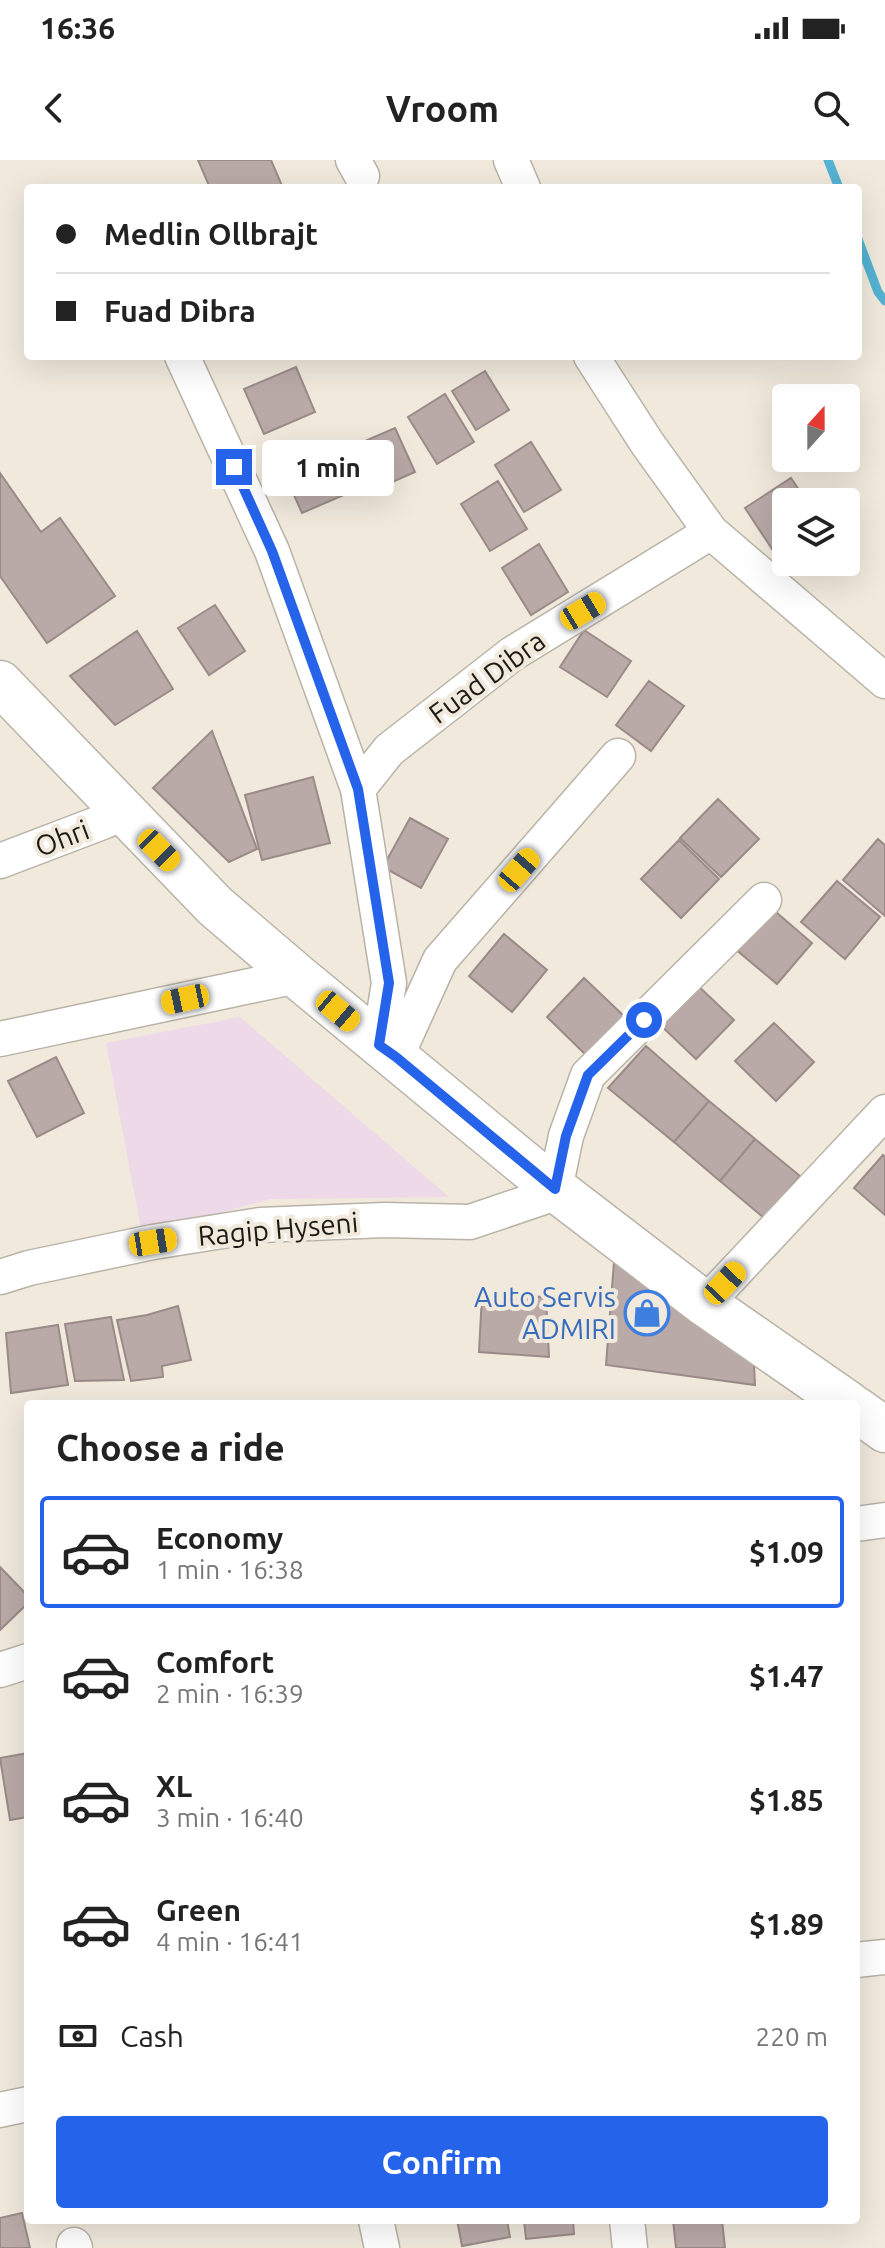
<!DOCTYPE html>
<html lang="en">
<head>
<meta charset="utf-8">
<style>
  :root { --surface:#fff; --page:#f2f2f2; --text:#222; --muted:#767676; --line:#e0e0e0; --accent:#2563eb }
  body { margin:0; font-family:Ubuntu,sans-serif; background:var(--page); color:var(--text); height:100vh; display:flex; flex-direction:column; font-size:30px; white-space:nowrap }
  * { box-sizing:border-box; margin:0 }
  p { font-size:26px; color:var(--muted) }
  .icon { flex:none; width:44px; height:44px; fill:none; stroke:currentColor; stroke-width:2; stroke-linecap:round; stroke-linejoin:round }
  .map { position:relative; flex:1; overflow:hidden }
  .drawer { position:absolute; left:24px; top:1240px; width:836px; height:824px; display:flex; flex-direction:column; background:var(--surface); border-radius:8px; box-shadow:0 8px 32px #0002 }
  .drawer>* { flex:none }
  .top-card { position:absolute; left:24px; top:24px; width:838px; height:176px; border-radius:8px; box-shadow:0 8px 32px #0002; display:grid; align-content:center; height:176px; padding:0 32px; background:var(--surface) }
  .needle { width:52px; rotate:21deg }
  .tools { position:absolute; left:772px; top:224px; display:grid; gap:16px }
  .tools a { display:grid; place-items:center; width:88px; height:88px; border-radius:8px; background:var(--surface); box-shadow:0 8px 32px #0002; font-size:40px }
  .end { position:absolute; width:36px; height:36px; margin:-18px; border:10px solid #2563eb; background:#fff; box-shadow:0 0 0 4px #fff }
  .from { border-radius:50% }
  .bubble { position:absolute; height:56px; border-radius:8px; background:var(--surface); box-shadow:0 8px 32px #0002; font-size:26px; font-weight:700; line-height:56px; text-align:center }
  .car { position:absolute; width:24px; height:48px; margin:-24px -12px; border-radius:10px; box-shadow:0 0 6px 2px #0007; background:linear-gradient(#f5c518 24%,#345 0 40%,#f5c518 0 76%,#345 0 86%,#f5c518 0) }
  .top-card b { display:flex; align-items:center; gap:28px; height:76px; font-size:30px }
  .top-card b+b { border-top:2px solid var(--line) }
  .top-card i { width:20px; height:20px; background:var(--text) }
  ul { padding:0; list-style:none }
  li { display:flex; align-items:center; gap:24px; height:112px; margin:0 16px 12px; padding:0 16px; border:4px solid transparent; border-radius:8px }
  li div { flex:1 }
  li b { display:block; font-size:30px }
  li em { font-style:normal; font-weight:700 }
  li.selected { border-color:var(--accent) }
  li>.icon { width:72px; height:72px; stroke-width:1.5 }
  h2 { padding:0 32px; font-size:36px; line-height:96px }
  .pay { display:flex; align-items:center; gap:20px; height:88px; padding:0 32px; font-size:30px }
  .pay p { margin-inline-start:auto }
  .primary-button { display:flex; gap:16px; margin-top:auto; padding:16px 32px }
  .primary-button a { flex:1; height:92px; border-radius:8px; background:var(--accent); color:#fff; font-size:32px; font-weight:700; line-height:92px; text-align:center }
  .status { display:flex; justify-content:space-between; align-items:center; height:56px; padding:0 40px; background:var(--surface); direction:ltr }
  .status svg { height:22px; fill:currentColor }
  header { display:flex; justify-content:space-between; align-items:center; height:104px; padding:0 32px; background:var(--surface); font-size:36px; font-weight:700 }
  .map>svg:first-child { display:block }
  .industrial { fill:#edd9e8 }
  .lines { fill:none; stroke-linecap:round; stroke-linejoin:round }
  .stream { stroke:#55b2d2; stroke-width:9 }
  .building { fill:#b9aaa8; stroke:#9a8b89; stroke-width:2 }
  .street-casing { stroke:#b9b3a7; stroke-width:37 }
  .primary-casing { stroke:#b9b3a7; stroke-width:47 }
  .street { stroke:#fff; stroke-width:34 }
  .primary { stroke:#fff; stroke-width:44 }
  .route { stroke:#2563eb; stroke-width:10 }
  .labels { text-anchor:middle; stroke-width:8; stroke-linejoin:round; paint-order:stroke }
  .street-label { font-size:28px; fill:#1c1a15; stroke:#f0e9dc }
  .shop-label { font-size:28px; fill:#366cbe; stroke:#f0e9dc; text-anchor:end }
</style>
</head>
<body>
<div class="status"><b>16:36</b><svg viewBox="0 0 49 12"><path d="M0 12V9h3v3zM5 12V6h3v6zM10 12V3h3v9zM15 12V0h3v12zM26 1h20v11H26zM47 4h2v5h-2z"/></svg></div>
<header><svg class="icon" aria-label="back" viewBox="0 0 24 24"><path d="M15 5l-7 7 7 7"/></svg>Vroom<svg class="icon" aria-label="search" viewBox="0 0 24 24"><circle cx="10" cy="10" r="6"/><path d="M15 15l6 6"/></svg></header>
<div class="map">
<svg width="885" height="2088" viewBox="0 0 885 2088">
  <rect width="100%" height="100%" fill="#f0e9dc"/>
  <path class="industrial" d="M240,857L449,1037L271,1039L142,1074L106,883Z"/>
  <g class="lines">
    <path class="stream" d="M828,0L839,28
      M858,79L878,132L885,141"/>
  </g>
  <path class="building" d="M198,0H271L283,28H210Z
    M296,207L315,252L264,274L244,229Z
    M485,211L509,250L476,270L452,231Z
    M445,234L474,282L437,304L408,257Z
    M395,268L415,312L363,335L344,290Z
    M531,282L561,330L524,352L495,305Z
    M333,286L353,331L302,353L282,308Z
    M0,313L41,372L60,358L115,436L47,483L0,416Z
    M791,318L807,342H786V384L774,392L745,348Z
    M498,321L527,369L490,391L461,344Z
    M539,384L568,432L531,455L502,408Z
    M215,445L245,491L209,515L178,468Z
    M584,470L631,501L607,537L560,507Z
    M137,471L173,529L115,565L70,516Z
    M649,521L684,546L651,591L616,565Z
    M212,571L257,689L229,702L153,628Z
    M313,617L330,683L262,700L245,635Z
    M718,639L759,679L721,717L680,678Z
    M410,658L448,679L421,728L383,707Z
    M878,679L885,685V756L843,720Z
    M679,680L719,719L681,758L641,719Z
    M837,721L880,757L845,799L801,762Z
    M769,746L812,783L777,824L734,788Z
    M504,774L547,810L512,852L469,816Z
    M584,818L625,857L587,896L547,857Z
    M693,821L734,860L696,899L655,860Z
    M774,863L814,902L776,941L735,901Z
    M646,886L709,941L674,982L608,928Z
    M56,897L84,953L37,977L8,921Z
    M709,941L755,979L720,1021L674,982Z
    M755,979L800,1016L764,1058L720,1021Z
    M883,995L885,997V1055L854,1028Z
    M614,1102L754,1204L755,1225L606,1205Z
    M482,1135L546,1137L549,1197L479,1192Z
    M178,1146L191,1200L162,1206L163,1217L131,1221L117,1160L147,1155Z
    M111,1157L124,1220L75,1221L65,1164Z
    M58,1165L68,1225L11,1233L6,1173Z
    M0,1407L28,1436V1443L0,1470Z
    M28,1593V1657L10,1660L0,1598Z
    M22,2053L30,2088H0V2058Z
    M457,2060H507L510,2077L462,2086Z
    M524,2060H573L574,2074L526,2079Z
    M673,2060H722L725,2088H676Z"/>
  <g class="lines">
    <g class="street-casing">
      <path id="street" d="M353,0L362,16
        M511,0L523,28
        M182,196L272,391L358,629
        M591,196L647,283L711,372
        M0,701L105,661L123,653
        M0,879L297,816
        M379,885L389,823L358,629L389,590L512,494L711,372L885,521
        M396,897L440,800L618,596
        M0,1117L29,1108L153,1082L260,1065L385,1060L470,1062L541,1038L555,1029L566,976L588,915L764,740
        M705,1144L885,952
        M856,1364L885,1360
        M0,1510L28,1501
        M856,1800L885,1797
        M0,1950L28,1944
        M376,2060L382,2088
        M627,2060L630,2088
        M74,2085L75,2088"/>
    </g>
    <g class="primary-casing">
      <path id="primary" d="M0,523L215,746L297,816L555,1029L705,1144L849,1244
        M856,1249L885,1270"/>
    </g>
    <use href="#street" class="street"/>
    <use href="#primary" class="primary"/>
  </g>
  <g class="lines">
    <path class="route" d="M234,307L272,391L358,629L389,823L379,885L396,897L555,1029L566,976L588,915L644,860"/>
  </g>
  <defs>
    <g id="shop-ring" transform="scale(2.3)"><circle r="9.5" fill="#f0e9dc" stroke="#3f7fe0" stroke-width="1.5"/><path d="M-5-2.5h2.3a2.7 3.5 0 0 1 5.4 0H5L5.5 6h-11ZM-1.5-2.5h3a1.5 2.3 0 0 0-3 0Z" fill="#3f7fe0"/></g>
  </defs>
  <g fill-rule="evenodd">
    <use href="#shop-ring" x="647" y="1153"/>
  </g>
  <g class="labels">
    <g class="street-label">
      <text transform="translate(487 517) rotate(-36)" y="10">Fuad Dibra</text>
      <text transform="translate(62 678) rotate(-21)" y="10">Ohri</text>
      <text transform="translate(278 1069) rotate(-5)" y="10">Ragip Hyseni</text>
    </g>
    <g class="shop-label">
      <text x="616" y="1147">Auto Servis<tspan x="616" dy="32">ADMIRI</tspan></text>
    </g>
  </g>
</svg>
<div class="tools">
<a><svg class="needle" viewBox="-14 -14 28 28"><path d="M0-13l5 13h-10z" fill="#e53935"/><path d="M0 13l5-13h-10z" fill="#767676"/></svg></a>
<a><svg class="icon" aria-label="layers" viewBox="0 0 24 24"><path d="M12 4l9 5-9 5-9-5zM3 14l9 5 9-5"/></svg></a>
</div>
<i class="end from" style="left:644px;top:860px"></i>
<i class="end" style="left:234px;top:307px"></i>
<div class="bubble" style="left:262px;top:280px;width:132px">1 min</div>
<i class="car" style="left:583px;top:451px;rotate:59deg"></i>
<i class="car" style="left:159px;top:690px;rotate:135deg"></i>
<i class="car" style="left:519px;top:710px;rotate:41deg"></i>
<i class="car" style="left:185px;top:839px;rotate:258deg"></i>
<i class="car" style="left:338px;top:851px;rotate:130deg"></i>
<i class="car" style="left:153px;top:1082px;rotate:81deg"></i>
<i class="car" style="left:725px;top:1123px;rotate:43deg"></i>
<div class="top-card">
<b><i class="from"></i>Medlin Ollbrajt</b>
<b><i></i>Fuad Dibra</b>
</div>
<section class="drawer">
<h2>Choose a ride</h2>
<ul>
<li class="selected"><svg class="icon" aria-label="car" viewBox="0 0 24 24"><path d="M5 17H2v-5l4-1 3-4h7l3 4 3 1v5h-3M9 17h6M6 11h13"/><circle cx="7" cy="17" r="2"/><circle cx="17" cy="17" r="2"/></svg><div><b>Economy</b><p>1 min · 16:38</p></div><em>$1.09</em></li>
<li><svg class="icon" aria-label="car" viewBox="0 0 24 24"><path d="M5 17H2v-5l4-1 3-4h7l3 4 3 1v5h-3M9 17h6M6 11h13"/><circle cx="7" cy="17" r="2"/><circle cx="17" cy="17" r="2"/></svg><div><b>Comfort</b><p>2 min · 16:39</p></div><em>$1.47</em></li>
<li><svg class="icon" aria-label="car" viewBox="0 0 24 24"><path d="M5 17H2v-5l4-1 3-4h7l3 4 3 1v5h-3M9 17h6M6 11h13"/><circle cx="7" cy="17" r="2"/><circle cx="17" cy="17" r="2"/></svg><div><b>XL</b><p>3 min · 16:40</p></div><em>$1.85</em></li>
<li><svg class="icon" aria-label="car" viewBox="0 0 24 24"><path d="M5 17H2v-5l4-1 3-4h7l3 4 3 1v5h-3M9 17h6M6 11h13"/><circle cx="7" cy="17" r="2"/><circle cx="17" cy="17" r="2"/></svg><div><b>Green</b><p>4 min · 16:41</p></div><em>$1.89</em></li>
</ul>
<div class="pay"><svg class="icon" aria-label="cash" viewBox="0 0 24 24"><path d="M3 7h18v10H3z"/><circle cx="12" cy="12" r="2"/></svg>Cash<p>220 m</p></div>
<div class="primary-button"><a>Confirm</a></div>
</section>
</div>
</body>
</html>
